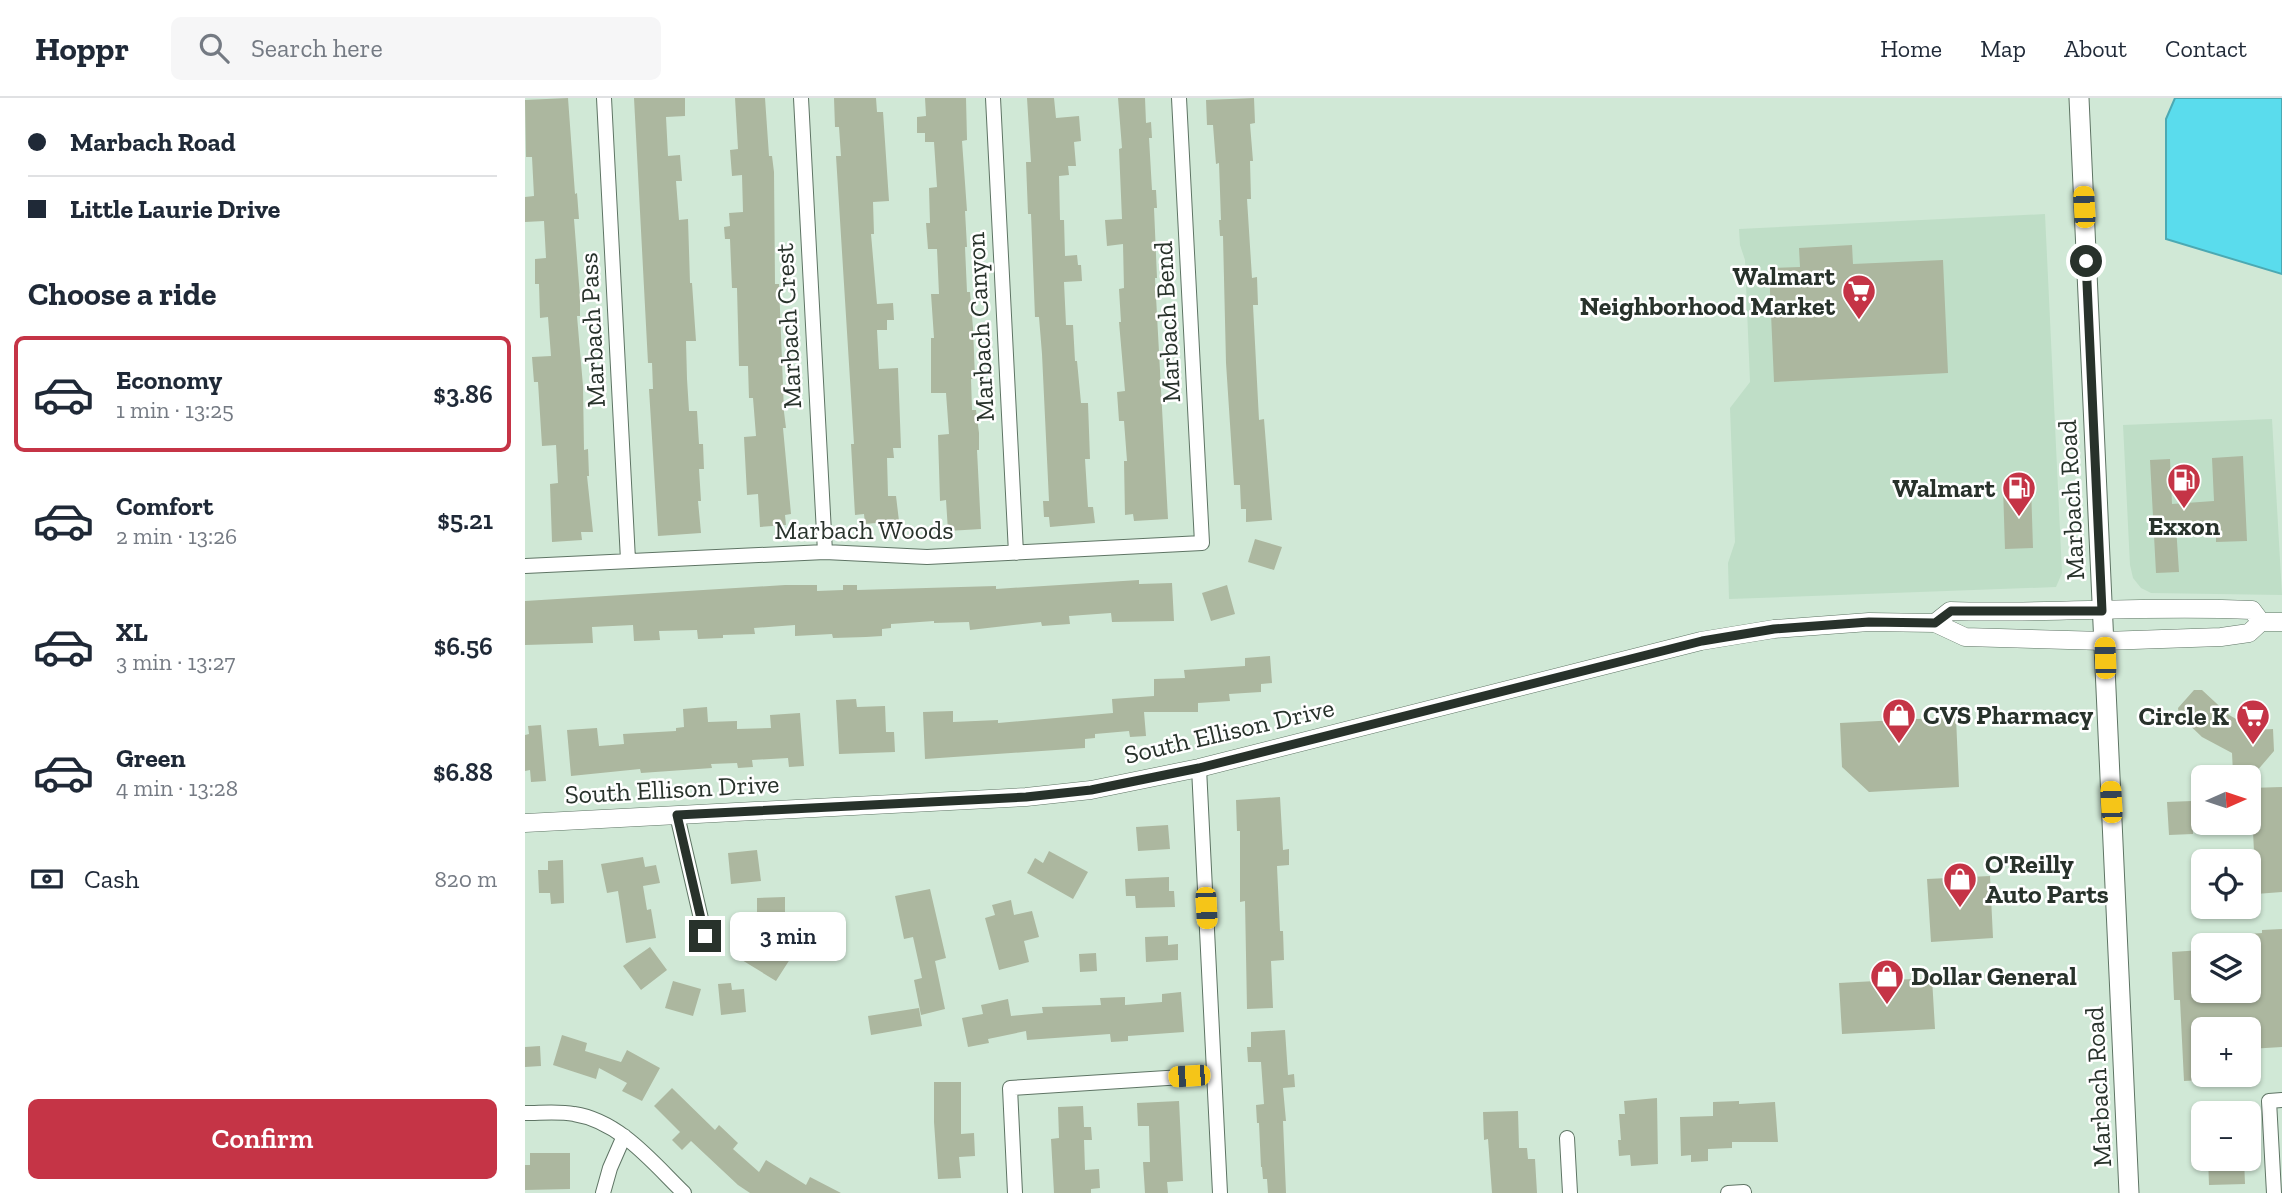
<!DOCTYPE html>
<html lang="en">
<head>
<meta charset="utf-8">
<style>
  :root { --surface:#fff; --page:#f6f6f7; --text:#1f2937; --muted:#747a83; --line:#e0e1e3; --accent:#c53446 }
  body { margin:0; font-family:"Zilla Slab",serif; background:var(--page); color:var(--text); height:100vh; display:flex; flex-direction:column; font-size:26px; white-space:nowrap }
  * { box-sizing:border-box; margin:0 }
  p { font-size:23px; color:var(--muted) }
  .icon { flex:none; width:38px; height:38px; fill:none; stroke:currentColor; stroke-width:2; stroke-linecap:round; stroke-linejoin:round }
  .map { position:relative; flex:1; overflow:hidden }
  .sheet { display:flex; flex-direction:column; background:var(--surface); width:525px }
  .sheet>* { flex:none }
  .top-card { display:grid; align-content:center; height:154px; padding:0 28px; background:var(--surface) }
  .needle { width:46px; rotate:87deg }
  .fabs { position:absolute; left:1666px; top:667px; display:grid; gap:14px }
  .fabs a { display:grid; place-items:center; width:70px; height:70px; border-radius:10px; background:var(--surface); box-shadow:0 2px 5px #0004; font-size:35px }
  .end { position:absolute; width:32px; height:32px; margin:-16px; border:9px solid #28322b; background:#fff; box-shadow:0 0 0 4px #fff }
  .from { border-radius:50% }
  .bubble { position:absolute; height:49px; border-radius:10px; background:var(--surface); box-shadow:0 2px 5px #0004; font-size:23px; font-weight:600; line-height:49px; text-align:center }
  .car { position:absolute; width:21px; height:42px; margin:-21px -10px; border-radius:9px; box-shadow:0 0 5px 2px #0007; background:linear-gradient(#f5c518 24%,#345 0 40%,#f5c518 0 76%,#345 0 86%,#f5c518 0) }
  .top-card b { display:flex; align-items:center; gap:24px; height:66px; font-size:26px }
  .top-card b+b { border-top:2px solid var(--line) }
  .top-card i { width:18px; height:18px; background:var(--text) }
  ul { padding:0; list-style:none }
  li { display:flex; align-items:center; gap:21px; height:116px; margin:0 14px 10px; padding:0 14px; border:4px solid transparent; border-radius:10px }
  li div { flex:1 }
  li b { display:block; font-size:26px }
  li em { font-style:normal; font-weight:600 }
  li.on { border-color:var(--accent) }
  li>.icon { width:63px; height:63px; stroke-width:1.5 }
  h2 { padding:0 28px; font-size:32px; line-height:84px }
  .pay { display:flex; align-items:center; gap:18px; height:77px; padding:0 28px; font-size:26px }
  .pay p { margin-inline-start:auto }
  .primary-button { display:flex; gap:14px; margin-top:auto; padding:14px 28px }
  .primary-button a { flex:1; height:80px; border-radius:10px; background:var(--accent); color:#fff; font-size:28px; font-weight:600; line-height:80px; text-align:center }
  header { display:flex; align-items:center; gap:42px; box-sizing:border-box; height:98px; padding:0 35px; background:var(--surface); border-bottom:2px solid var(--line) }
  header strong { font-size:33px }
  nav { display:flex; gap:38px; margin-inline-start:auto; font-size:24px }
  .search { width:490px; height:63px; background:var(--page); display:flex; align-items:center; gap:18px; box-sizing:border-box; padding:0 24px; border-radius:10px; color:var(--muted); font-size:26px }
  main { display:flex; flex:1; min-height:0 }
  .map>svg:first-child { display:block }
  .built { fill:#bfdec7 }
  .water { fill:#5adced; stroke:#4ba9b3; stroke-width:2 }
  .building { fill:#acb79f }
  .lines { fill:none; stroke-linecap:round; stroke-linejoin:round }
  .minor-casing { stroke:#5e7464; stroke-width:16 }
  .tertiary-casing { stroke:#5e7464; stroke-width:19 }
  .secondary-casing { stroke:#5e7464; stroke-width:21 }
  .minor { stroke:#fff; stroke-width:14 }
  .tertiary { stroke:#fff; stroke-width:18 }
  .secondary { stroke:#fff; stroke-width:19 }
  .route { stroke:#28322b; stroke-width:9 }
  .labels { text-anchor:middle; stroke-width:5; stroke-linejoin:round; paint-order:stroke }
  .poi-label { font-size:26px; font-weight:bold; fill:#28322b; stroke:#fff; text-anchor:end }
  .street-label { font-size:26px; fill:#28322b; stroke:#fff }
</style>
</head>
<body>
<header>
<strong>Hoppr</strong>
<div class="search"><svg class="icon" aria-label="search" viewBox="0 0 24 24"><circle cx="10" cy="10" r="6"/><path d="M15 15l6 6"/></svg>Search here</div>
<nav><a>Home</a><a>Map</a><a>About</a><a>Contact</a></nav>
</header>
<main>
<section class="sheet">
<div class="top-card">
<b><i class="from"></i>Marbach Road</b>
<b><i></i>Little Laurie Drive</b>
</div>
<h2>Choose a ride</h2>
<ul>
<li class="on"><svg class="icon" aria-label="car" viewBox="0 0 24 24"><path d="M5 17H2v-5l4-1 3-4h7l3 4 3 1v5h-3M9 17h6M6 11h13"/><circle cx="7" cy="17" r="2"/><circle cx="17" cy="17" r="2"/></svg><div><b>Economy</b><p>1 min · 13:25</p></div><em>$3.86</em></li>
<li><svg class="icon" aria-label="car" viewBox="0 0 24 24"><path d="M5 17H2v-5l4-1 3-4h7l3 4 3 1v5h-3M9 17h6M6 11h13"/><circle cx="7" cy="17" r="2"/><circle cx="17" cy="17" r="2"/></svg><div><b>Comfort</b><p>2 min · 13:26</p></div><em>$5.21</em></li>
<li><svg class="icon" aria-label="car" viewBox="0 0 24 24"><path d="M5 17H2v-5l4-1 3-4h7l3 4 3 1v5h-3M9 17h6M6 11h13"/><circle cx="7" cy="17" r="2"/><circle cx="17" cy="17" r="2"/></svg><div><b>XL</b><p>3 min · 13:27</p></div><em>$6.56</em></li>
<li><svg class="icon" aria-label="car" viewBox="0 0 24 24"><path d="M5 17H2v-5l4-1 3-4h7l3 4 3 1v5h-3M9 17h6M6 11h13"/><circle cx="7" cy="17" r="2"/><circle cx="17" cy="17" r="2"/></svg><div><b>Green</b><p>4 min · 13:28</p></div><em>$6.88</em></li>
</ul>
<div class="pay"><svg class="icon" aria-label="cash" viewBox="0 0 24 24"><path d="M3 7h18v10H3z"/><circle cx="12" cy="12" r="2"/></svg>Cash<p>820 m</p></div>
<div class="primary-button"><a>Confirm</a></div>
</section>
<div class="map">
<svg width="1757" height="1095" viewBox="0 0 1757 1095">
  <rect width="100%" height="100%" fill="#d0e8d6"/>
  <path class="built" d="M1520,116L1537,475L1531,489L1204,501L1203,465L1210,444L1205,310L1225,284L1220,162L1215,147L1214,131Z
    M1747,321L1757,497L1626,495L1616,490L1608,480L1605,467L1598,327Z"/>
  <path class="water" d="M1650,0H1757V176L1641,141V21Z"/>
  <path class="building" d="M43,0L50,96L52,95L54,121H49L55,199V218H52L58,288L59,352L63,351L64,378H62L68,434H56L57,442L27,444L25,386L33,385L31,347L17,348L13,284H9L7,259L26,258L23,219L15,220L14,186H10V161L21,160L19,123L0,124V99L9,98L7,59H1L0,2Z
    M109,0H160V18L141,19L143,58L155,57L157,83H151L154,122L163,121L165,185H167L171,243H161L162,281L164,313H172L174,346H178L179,371H174L176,403H173L176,435L133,438L124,291H128L127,265H123Z
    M210,0H240L244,58H247L249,74L250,186H254L259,314L261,330H258L266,416L260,417L261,427L235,429L233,396L222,397L219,339L231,338L228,300H224L223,268H214L212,190H207L205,141H200L199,129L205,128L204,115L218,114L217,77L207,78L205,52L213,51Z
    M309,0H351L352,14H358L364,103L348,104L349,136H346L352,206L368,205L369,222H362V232H352L354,271L373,270L376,350H368L369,360H362L363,398H371L374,423L340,426L339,416L330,417L326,346H329L311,58H316L314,29H310Z
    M400,0H441L442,42L437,43L442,113H440L442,149H440L442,194H445L448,230L450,280L446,281L447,312H451L454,335V352H452L456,431L423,433L421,402L415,403L413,337L424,336L421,295H406V240H409L406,196H414L412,151H403L401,125H405L404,90L412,89L409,44H400V35H392V19L401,18Z
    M502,0H529L531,20L554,18L556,43L549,44L551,68H543L544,77L534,78L535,122H539L540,158L552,157L553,167H556L557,183L539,184L541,227H548L550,263H552L556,305H563L565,361H560L563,409H568L570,425L525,429L524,419H519L518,403H524L517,256L514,219H510L506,116H503L501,64H506Z
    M593,0H620L621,25L626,24L627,40H624L627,92H631L632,110H629L632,180H630L643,421L609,423L608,416L600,417L599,363H602L599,323H594L592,294L600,293L594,224H596L594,191L599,190L598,146L582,148L580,122L597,121L594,51L597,50Z
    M729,0L730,25L725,26L728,63H725L726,101H722L727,180L732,179L733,207H728L734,322L739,321L747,422L721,424V411H716L715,387H709L701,265L698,138H695L694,122H696L694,65L691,66L688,27H682L681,2Z
    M1327,147L1328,166L1418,162L1423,275L1249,284L1244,170L1275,169L1274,150Z
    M1718,358L1722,443L1691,444V426L1651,428L1654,474L1631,475L1625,362L1645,361L1647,406L1689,403L1687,360Z
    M1506,388L1508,450L1480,451L1478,389Z
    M730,441L757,449L749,472L723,464Z
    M614,482V486L647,485L649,523L587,524L586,515L544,518L545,526L517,528L516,524L445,532L444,524L409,525V523L366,526V530L357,531V538L341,539L308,540L307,536L270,538V527L229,530L230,536L198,537V540L173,541L172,532L134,533L135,542L109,543L108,527L67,529L68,545L0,547V503L260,487H292V493L318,492V487H332V492L471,488V491Z
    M702,487L710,516L686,523L677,495Z
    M745,558L747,585L736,586V594L704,596L705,603L673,605V614H619L621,638L605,639L604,633L570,636V640L560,641V650L400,661L398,614L428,613V624L473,622V625L588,615L587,601L629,598V581L660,580L659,572L720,568V560Z
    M1669,592H1677L1704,617L1731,632L1748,631L1749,653L1731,674L1708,675L1707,655L1677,639L1654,617L1653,610Z
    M331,601L332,609L360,608L361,634H369L370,654L314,656L311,602Z
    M182,609L183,624L212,623V631L246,630L245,617L275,615L279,668L264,669L263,660L227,662L228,669L213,670L212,665L186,666L187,670L116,675L115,671L46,678L42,632L72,630L74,648L99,646L98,636L151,633V630L159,629L158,611Z
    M1431,619L1434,689L1344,694L1317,669L1315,625Z
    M16,627L21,683L6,684L5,672L0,673V637L4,636L3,628Z
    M1757,689V794L1731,796L1728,733H1724V690Z
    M755,699L758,752L764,751V767L752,768L755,833H758L759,862L746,863L748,910L722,911L720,803L715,804V733H712L711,702Z
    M1667,703L1668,736L1644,737L1642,704Z
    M643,727L645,751L613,753L611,729Z
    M232,752L236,783L206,786L203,755Z
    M524,753L563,774L548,801L502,775L510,760L518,765Z
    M118,759L120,769L131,767L135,785L118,788L122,812L126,811L131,840L101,845L93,793L82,795L76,766Z
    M38,762L39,805L26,806L25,795H14L13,772H23V763Z
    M1465,778L1468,840L1406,844L1402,781Z
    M644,779V793H649L650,809L611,810L610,798H601L600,781Z
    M405,791L421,860L410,863L420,911L396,917L389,882L397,880L388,839L379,841L370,798Z
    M260,799V829L232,830V800Z
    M486,802L489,817L507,813L514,839L499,843L504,864L474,872L460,820L470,817L467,807Z
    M1757,831V949L1724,951V931H1678V982L1659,983L1655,902H1649L1647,854L1677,852L1678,892H1724V836L1737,835V832Z
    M232,836L267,858L251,883L212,859L221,844L232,852Z
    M643,838V847L653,846V862L621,864L620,839Z
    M125,849L142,872L116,892L98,868Z
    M571,855L572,873L555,874L554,856Z
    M1407,880L1410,931L1317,936L1314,885Z
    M148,883L176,891L168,918L140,910Z
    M206,885L207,892L219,891L221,914L196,917L193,886Z
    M656,894L659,934L603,938V943L586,944L585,936L502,942L501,933L463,941L464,945L443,949L437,920L458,916L456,907L483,901L486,918L518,915L517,909L576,907L575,900L600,899V907L637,904V896Z
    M394,910L397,928L346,937L343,918Z
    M760,932L763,977L769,976L770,989L758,990L761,1023H758L761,1095H743L742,1081H738L737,1069H736L734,1025H732L731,1007L739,1006L736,964H723L722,949H726V934Z
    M37,937L62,945L60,953L96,964L102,952L135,970L117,1003L97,993L102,985L74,970L71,981L28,967Z
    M15,948L16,968L0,969V949Z
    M409,984H436V1036L449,1035L450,1058L434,1059L436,1080L413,1081L409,1024Z
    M147,990L190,1032L194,1027L213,1045L208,1051L234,1074L241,1062L281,1087L285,1079L316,1095H225L213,1087L166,1043L157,1052L147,1042L155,1034L129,1008Z
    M1132,1000L1133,1066L1106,1068L1105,1057L1094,1058L1093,1042H1096L1094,1016H1100L1099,1003Z
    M654,1003L658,1083L642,1084L643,1095H620L618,1064H625L624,1028H613L612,1005Z
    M1214,1003V1006L1250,1004L1253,1044H1207V1050L1183,1051V1063L1166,1064V1057L1156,1058L1155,1019L1188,1018V1004Z
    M558,1008L559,1029H566L567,1042H559L560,1072L574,1071L575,1090L566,1091V1095H529L526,1041L534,1040L533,1009Z
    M993,1013L994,1050H1002L1003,1061H1010L1012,1095H967L963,1041L959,1042L958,1014Z
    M5,1055H45V1091L0,1092V1067H5Z
    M1683,1060H1719L1720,1086L1684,1087Z"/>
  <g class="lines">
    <g class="minor-casing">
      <path id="minor" d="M79,0L103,462
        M276,0L300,454
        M468,0L491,455
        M0,468L300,454L402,459L677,445L654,0
        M674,670L695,1095
        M152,717L180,838
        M0,1015C16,1015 34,1013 49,1016C95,1023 128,1065 159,1095
        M1042,1040L1045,1095
        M78,1095L85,1070L99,1038
        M490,1095L485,990L689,977
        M1203,1095L1219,1094
        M1749,1095L1744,1003L1757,1002"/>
    </g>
    <g class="tertiary-casing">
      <path id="tertiary" d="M1410,525L1425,513C1526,516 1626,507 1727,512L1736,524
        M0,725L501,699L566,692L674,670L1176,543L1249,531L1344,524L1410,525L1440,539L1579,543L1696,539L1724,535L1736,524H1757"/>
    </g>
    <g class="secondary-casing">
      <path id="secondary" d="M1554,0L1604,1095"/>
    </g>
    <use href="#minor" class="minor"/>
    <use href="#tertiary" class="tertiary"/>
    <use href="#secondary" class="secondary"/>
  </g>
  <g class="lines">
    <path class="route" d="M180,838L152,717L501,699L566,692L674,670L1177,543L1249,531L1344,524L1410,525L1426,513H1577L1561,163"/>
  </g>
  <defs>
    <g id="supermarket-pin" transform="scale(1.75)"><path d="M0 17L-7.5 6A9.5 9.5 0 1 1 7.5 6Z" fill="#c53446" stroke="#fff"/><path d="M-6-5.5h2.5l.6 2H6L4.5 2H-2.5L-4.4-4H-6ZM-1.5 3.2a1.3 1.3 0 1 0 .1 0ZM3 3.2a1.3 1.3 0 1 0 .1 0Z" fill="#fff"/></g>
    <g id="fuel-pin" transform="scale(1.75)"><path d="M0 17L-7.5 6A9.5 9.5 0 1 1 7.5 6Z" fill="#c53446" stroke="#fff"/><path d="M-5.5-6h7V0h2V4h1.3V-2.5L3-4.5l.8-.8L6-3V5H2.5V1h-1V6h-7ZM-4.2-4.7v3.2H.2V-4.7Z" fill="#fff"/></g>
    <g id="shop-pin" transform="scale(1.75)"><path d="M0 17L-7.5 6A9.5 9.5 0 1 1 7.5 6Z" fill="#c53446" stroke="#fff"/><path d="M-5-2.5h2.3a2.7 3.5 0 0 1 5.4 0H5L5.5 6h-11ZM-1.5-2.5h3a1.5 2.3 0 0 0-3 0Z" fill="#fff"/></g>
  </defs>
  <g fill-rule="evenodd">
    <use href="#supermarket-pin" x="1334" y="193"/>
    <use href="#fuel-pin" x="1659" y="382"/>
    <use href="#fuel-pin" x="1494" y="390"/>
    <use href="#shop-pin" x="1374" y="617"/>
    <use href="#supermarket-pin" x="1728" y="618"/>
    <use href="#shop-pin" x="1435" y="781"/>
    <use href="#shop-pin" x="1362" y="878"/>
  </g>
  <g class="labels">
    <g class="poi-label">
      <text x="1310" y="187">Walmart<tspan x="1310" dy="30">Neighborhood Market</tspan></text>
      <text x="1470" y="399">Walmart</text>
      <text x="1659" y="437" text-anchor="middle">Exxon</text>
      <text x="1398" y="626" text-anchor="start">CVS Pharmacy</text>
      <text x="1704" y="627">Circle K</text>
      <text x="1460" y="775" text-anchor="start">O'Reilly<tspan x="1460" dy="30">Auto Parts</tspan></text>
      <text x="1386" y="887" text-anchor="start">Dollar General</text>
    </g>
    <g class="street-label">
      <text transform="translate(642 224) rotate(-93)" y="9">Marbach Bend</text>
      <text transform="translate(263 228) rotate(-93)" y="9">Marbach Crest</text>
      <text transform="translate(455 229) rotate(-93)" y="9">Marbach Canyon</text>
      <text transform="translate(67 232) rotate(-93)" y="9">Marbach Pass</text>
      <text transform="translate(1546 402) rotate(-93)" y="9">Marbach Road</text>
      <text x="339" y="441">Marbach Woods</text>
      <text transform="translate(704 633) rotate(-13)" y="9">South Ellison Drive</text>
      <text transform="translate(147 691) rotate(-3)" y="9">South Ellison Drive</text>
      <text transform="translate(1573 989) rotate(-93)" y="9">Marbach Road</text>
    </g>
  </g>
</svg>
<div class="fabs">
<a><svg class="needle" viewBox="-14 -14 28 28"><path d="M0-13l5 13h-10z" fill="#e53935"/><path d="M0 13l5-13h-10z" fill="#747a83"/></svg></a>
<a><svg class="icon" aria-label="locate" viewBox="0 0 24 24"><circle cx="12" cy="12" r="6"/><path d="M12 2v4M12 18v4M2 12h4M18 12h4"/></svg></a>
<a><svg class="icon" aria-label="layers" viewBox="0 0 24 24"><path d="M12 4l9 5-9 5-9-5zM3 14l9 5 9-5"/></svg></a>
<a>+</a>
<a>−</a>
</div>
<i class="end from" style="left:1561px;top:163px"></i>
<i class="end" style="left:180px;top:838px"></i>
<div class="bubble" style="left:205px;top:814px;width:116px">3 min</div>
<i class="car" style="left:1559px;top:109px;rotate:357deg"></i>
<i class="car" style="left:1580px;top:560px;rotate:358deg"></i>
<i class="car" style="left:1586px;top:704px;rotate:357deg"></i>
<i class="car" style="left:681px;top:810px;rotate:177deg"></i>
<i class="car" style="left:664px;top:978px;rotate:266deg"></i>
</div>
</main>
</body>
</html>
